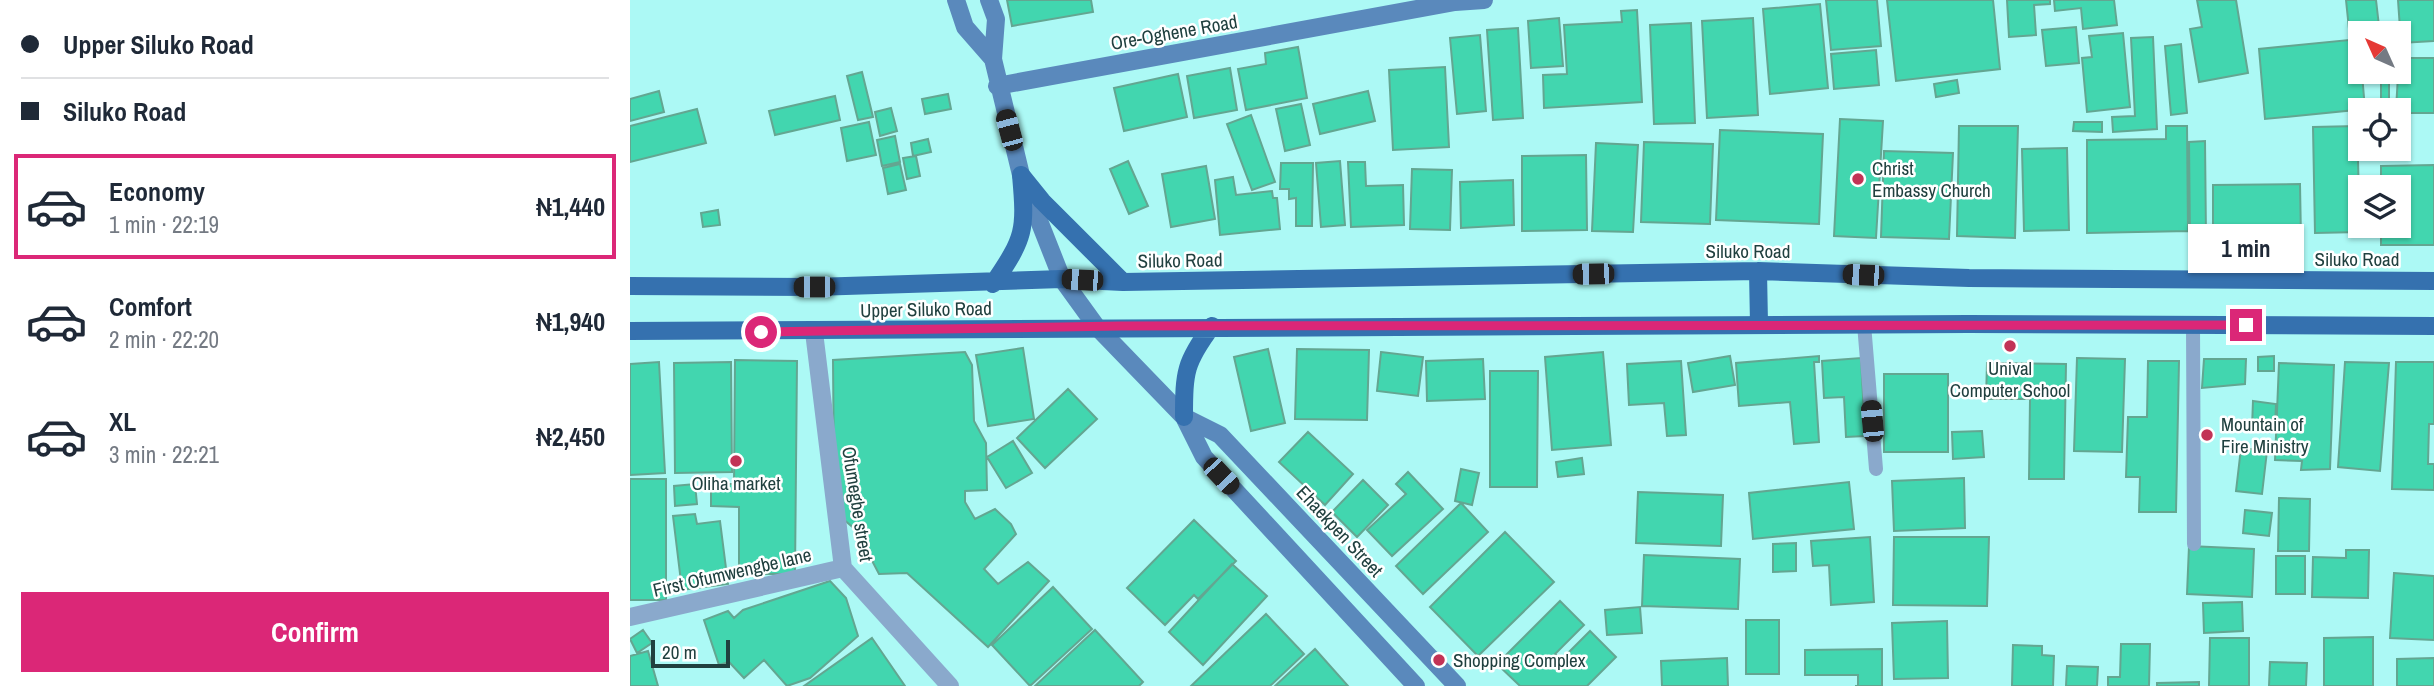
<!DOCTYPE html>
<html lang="en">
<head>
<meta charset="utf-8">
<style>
  :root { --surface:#fff; --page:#f6f6f7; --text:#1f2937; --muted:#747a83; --line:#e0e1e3; --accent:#db2777 }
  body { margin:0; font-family:"Archivo Narrow",sans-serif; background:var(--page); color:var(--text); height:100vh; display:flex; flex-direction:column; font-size:26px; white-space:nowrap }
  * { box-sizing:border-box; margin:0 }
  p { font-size:23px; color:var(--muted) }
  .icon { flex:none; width:38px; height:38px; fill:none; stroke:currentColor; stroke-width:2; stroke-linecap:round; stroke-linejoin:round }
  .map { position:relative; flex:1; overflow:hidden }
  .side { display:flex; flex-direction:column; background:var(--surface); width:630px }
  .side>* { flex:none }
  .hud { display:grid; align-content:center; height:154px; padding:0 21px; background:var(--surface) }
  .needle { width:46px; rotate:315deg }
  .tools { position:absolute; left:1718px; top:21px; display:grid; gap:14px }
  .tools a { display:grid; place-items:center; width:63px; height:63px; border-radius:0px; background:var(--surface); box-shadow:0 2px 5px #0004; font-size:35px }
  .scale { position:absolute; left:21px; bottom:18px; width:79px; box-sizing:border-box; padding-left:7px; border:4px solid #20403f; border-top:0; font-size:19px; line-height:24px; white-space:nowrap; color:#20403f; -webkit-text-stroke:5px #fff; paint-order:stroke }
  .end { position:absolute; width:32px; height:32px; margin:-16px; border:9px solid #db2777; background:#fff; box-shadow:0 0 0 4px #fff }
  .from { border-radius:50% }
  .bubble { position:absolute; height:49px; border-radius:0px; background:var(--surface); box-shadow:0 2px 5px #0004; font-size:23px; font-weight:700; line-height:49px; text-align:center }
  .car { position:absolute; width:21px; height:42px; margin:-21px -10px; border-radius:9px; box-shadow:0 0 5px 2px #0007; background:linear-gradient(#222 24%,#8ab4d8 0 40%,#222 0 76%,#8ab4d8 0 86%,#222 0) }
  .hud b { display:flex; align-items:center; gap:24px; height:66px; font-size:26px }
  .hud b+b { border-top:2px solid var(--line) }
  .hud i { width:18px; height:18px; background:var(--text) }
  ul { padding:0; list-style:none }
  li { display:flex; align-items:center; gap:21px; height:105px; margin:0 14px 10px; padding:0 7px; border:4px solid transparent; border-radius:0px }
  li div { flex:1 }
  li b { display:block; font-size:26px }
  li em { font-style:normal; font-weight:700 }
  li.current { border-color:var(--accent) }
  li>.icon { width:63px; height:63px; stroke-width:1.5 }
  .primary-button { display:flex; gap:14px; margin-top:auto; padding:14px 21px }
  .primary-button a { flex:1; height:80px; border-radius:0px; background:var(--accent); color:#fff; font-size:28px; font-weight:700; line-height:80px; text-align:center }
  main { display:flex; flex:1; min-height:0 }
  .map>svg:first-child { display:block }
  .building { fill:#42d6af; stroke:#63a691; stroke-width:2 }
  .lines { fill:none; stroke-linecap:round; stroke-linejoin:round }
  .lane { stroke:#8aa9cc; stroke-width:14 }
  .street { stroke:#8aa9cc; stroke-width:18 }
  .secondary { stroke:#5a89bc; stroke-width:18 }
  .primary { stroke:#3571af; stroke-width:18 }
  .route { stroke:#db2777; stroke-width:9 }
  .poi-dot { fill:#c23356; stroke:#fff; stroke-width:2.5 }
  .labels { text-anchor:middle; stroke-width:5; stroke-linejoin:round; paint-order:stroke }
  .street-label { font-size:19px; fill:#20403f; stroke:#fff }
  .poi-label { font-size:19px; fill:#20403f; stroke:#fff; text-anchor:start }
</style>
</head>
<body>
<main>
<section class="side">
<div class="hud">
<b><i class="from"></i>Upper Siluko Road</b>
<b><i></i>Siluko Road</b>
</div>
<ul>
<li class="current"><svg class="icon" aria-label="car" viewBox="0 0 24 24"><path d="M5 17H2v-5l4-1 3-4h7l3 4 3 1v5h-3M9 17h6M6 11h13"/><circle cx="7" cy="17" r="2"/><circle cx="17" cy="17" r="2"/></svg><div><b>Economy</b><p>1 min · 22:19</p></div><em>₦1,440</em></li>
<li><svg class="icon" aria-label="car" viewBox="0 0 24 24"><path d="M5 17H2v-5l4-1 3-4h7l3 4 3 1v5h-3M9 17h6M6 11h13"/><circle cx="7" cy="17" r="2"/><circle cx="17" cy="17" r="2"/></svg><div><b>Comfort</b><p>2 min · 22:20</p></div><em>₦1,940</em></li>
<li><svg class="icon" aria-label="car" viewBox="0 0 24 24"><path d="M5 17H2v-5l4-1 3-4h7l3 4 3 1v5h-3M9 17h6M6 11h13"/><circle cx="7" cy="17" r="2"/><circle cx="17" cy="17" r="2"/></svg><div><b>XL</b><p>3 min · 22:21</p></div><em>₦2,450</em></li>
</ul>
<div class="primary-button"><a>Confirm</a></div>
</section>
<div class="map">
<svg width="1804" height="686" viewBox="0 0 1804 686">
  <rect width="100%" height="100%" fill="#acf9f5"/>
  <path class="building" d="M377,0H461L463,12L382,26Z
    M1196,0H1247L1251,46L1201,50Z
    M1257,0H1363L1370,69L1266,81Z
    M1377,0H1420V4L1404,5L1406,35L1379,37Z
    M1424,0H1484L1487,25L1453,29L1451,8L1425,11Z
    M1567,0H1606L1618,73L1569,82L1560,29L1572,27Z
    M1716,0H1746L1749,26L1719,29Z
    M1768,0H1804V41L1771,43Z
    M1190,4L1198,88L1140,94L1133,9Z
    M1007,10L1012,102L914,108L913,75L937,74L934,25L992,22L991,11Z
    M929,18L933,66L901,68L898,21Z
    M1123,18L1128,115L1077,118L1072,21Z
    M1061,23L1065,123L1024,124L1020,25Z
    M1446,27L1449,63L1416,66L1412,30Z
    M888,28L893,118L863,120L857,30Z
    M1493,33L1500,107L1457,112L1452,58L1462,57L1459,36Z
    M850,35L856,111L827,114L820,38Z
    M1523,37L1527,129L1483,132L1482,117L1505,116L1501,38Z
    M1729,39L1735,109L1635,119L1629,49Z
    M1551,44L1557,113L1541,115L1535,46Z
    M668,47L677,98L616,110L608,69L636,64L635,53Z
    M1246,50L1249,85L1204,89L1201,54Z
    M1769,58H1804V113H1769L1766,110Z
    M815,67L819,147L763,150L759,70Z
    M600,68L607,110L564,118L557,76Z
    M232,72L243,117L228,120L217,76Z
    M1751,72H1759V110H1751Z
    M548,74L557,117L494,131L484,88Z
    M1327,80L1329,93L1306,97L1304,84Z
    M29,91L34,112L0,121V99Z
    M738,91L745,121L690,134L683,104Z
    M318,94L321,109L295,114L292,99Z
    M205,96L210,120L145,135L139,111Z
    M671,104L680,145L655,151L646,109Z
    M261,108L267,131L250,136L245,112Z
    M67,109L76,143L0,162V126Z
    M621,115L645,182L622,190L597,124Z
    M1210,119L1253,121L1246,238L1204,236Z
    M239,122L246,155L217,161L211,128Z
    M1444,122H1472V132L1443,131Z
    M1329,126H1388L1385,238L1327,236Z
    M1536,126H1557L1558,231L1457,233V140L1536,139Z
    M1727,126L1730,232L1685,233L1683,127Z
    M1090,130L1193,134L1189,224L1086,220Z
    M265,136L270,162L252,166L247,140Z
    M298,139L301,152L283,156L281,143Z
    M1575,141L1576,238L1560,239L1559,142Z
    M1014,142L1083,144L1080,224L1011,222Z
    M966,143L1008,145L1003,232L962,231Z
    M1437,148L1439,230L1394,231L1392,149Z
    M1254,151L1323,153L1319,239L1251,237Z
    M956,155L957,230L892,231V156Z
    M286,156L290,176L277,179L273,158Z
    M498,161L518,206L499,214L480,169Z
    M710,161L715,225L691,227L686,163Z
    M718,162H735L736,186L773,185L774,225L721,227Z
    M651,163H683L682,226H666V198L659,199V189H650Z
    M270,164L276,190L258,194L253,168Z
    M1804,165V245H1751V226H1769V187H1751V166Z
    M576,166L585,219L541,227L532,174Z
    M782,169L822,170L820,230L780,229Z
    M603,177L606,195L642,191L643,198H647L650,229L590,235L585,180Z
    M883,180L884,225L831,228L830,182Z
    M1670,184L1671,239L1583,240V185Z
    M88,210L90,225L73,227L71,213Z
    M393,348L404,419L358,426L346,355Z
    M638,349L655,423L621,431L604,357Z
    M667,349L739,350L737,420L665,419Z
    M335,352L342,365L344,421L356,443L357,490L335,491V502L345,519L365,509L381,524L386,534L354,569L368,584L398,562L419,581L358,647L277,573L249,574L226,530L213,519L204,475L203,360Z
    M751,352L793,357L788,396L747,391Z
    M973,352L981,445L922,450L915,357Z
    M1100,356L1105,385L1063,392L1058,363Z
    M1189,356V362H1184L1189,442L1164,444L1160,402L1109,406L1106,363Z
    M1644,356V371H1628V357Z
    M1231,358L1235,436L1216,437L1214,397L1194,398L1192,361Z
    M1447,358L1495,359L1492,452L1444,451Z
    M853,359L855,399L797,401L796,361Z
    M1574,359H1616L1615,384L1572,388Z
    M105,360L167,361L165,574H109V507L81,506V484H104Z
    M1051,361L1056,435L1037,436L1034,403L999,405L997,364Z
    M1518,361H1549L1546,512H1509L1510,477H1496L1498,417H1517Z
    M29,362L35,473L0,475V364Z
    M101,362L102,472L45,473L44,363Z
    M1715,362L1759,363L1750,471L1708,467Z
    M1766,362H1804V424H1799L1798,464H1804V490L1762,489Z
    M1357,363L1436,364L1434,479H1399L1400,399H1356Z
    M1649,363L1704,365L1700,469L1671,470L1672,461L1645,460Z
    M860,371H908L907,487H860Z
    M1254,374H1318V452H1254Z
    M438,389L467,419L415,468L387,438Z
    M1623,401L1646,404L1645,427L1622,428Z
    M1352,431L1354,457L1323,459L1322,432Z
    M678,432L723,474L695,505L649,462Z
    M383,441L402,473L376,488L357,457Z
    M1611,448L1637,451L1632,494L1606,491Z
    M952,458L954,474L928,477L926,462Z
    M831,469L849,473L842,505L825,501Z
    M778,472L813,509L762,556L737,530L776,494L766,484Z
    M1334,478L1335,528L1264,531L1262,481Z
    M0,479H36V600H0Z
    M733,480L758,505L727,537L702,512Z
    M1219,482L1224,529L1123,539L1119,493Z
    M65,484L67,504L45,506L44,486Z
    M1008,492L1093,495L1091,546L1006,543Z
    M1649,498L1680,499L1679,551H1648Z
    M831,503L858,532L793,594L766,566Z
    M1615,510L1642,513L1639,536L1613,533Z
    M65,514L67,524L90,521L98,584L52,590L43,516Z
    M564,520L606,561L568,599L564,595L535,625L497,588Z
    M875,532L924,582L848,656L800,607Z
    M1240,537L1244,602L1201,605L1199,565L1183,566L1181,541Z
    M1264,537H1359L1357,606L1263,605Z
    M1166,543V571L1143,572V544Z
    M1559,546L1624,549L1622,597L1557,594Z
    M1716,550H1739L1738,598L1682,597L1683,557L1716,558Z
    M1014,555L1110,559L1108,609L1012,606Z
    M1646,556H1675V594H1646Z
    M602,564L637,596L573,665L539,632Z
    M1764,573L1804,576V640L1760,638Z
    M200,581L216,598L228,636L180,678L157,686L134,660L114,678L99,662L89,665L74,620L98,611L104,618L113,610Z
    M423,587L462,629L400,686L362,645Z
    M930,601L954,625L925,654L931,660L960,631L986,657L957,686H890L867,664Z
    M1612,602L1613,631L1574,633L1573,603Z
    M1010,607L1012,633L977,635L975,610Z
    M636,614L674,654L640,686H561Z
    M1116,620H1149V674H1116Z
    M1317,621L1318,678L1264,679L1262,623Z
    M13,630L22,643L7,653L0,639Z
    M465,630L513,682L509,686H405Z
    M1743,637V686H1694V638Z
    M242,638L275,686H174Z
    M1580,638H1619V686H1579Z
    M1491,644H1520L1519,686H1478V677H1490Z
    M1383,645L1412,646V655L1424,656L1423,686H1382Z
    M685,649L718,686H645Z
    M1252,649V686H1225H1228V675H1175V650Z
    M18,651L28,686H0V656Z
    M1097,658L1098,686H1032L1031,661Z
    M1804,658V686H1767V659Z
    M1640,662L1677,663L1676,686H1639Z
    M1437,666L1468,667L1467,686H1436Z
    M1569,682V686H1527V683Z"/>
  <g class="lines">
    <path class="lane" d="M1234,324L1246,469
      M1563,325L1564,544"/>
    <path class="street" d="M184,332L213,568L320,686
      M0,617L213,568"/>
    <path class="secondary" d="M326,0L335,27L363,59L366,19L359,0
      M363,59L391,175L432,279L466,326L554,417L574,457L786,686
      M367,86L825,2L854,0
      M554,417L590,435L827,686"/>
    <path class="primary" d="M391,175L412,201L493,282
      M1128,271L1129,324
      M363,284C395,237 396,231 391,175
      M0,286L184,287L432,279L493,282L1128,271L1339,278L1804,281
      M0,331L1338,324L1804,326
      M554,417C554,372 555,362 582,326"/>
  </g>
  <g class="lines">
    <path class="route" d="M131,332L490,326L1616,325"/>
  </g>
  <g class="poi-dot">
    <circle cx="1228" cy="179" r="7"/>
    <circle cx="1380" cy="346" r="7"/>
    <circle cx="1577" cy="435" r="7"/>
    <circle cx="106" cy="461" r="7"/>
    <circle cx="809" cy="660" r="7"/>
  </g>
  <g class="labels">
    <g class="street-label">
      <text transform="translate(544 32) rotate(-10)" y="7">Ore-Oghene Road</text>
      <text x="1118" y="258">Siluko Road</text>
      <text x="1727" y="266">Siluko Road</text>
      <text transform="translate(550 260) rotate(-1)" y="7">Siluko Road</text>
      <text transform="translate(296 309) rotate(-1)" y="7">Upper Siluko Road</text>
      <text transform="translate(228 504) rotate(81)" y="7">Ofumegbe street</text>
      <text transform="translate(710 531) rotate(47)" y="7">Ehaekpen Street</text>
      <text transform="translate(102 572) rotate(-13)" y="7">First Ofumwengbe lane</text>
    </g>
    <g class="poi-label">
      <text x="1242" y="175">Christ<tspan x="1242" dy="22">Embassy Church</tspan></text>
      <text x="1380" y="375" text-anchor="middle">Unival<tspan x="1380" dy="22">Computer School</tspan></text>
      <text x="1591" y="431">Mountain of<tspan x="1591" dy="22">Fire Ministry</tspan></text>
      <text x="106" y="490" text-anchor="middle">Oliha market</text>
      <text x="823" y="667">Shopping Complex</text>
    </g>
  </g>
</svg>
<div class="tools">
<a><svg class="needle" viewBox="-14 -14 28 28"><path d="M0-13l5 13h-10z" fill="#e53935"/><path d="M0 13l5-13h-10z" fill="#747a83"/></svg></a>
<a><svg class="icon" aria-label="locate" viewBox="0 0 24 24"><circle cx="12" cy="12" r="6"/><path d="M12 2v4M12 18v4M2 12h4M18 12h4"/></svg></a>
<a><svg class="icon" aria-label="layers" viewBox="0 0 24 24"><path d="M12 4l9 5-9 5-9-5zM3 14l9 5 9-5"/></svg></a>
</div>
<div class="scale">20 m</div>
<i class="end from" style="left:131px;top:332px"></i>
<i class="end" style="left:1616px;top:325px"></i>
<div class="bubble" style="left:1558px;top:224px;width:116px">1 min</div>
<i class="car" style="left:379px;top:130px;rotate:345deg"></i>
<i class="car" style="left:963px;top:274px;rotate:269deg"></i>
<i class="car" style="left:1233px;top:275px;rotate:272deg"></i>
<i class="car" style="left:452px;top:280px;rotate:273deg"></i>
<i class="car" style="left:184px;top:287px;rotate:270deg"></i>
<i class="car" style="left:1242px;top:421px;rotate:355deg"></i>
<i class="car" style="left:591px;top:476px;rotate:137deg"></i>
</div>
</main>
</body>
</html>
